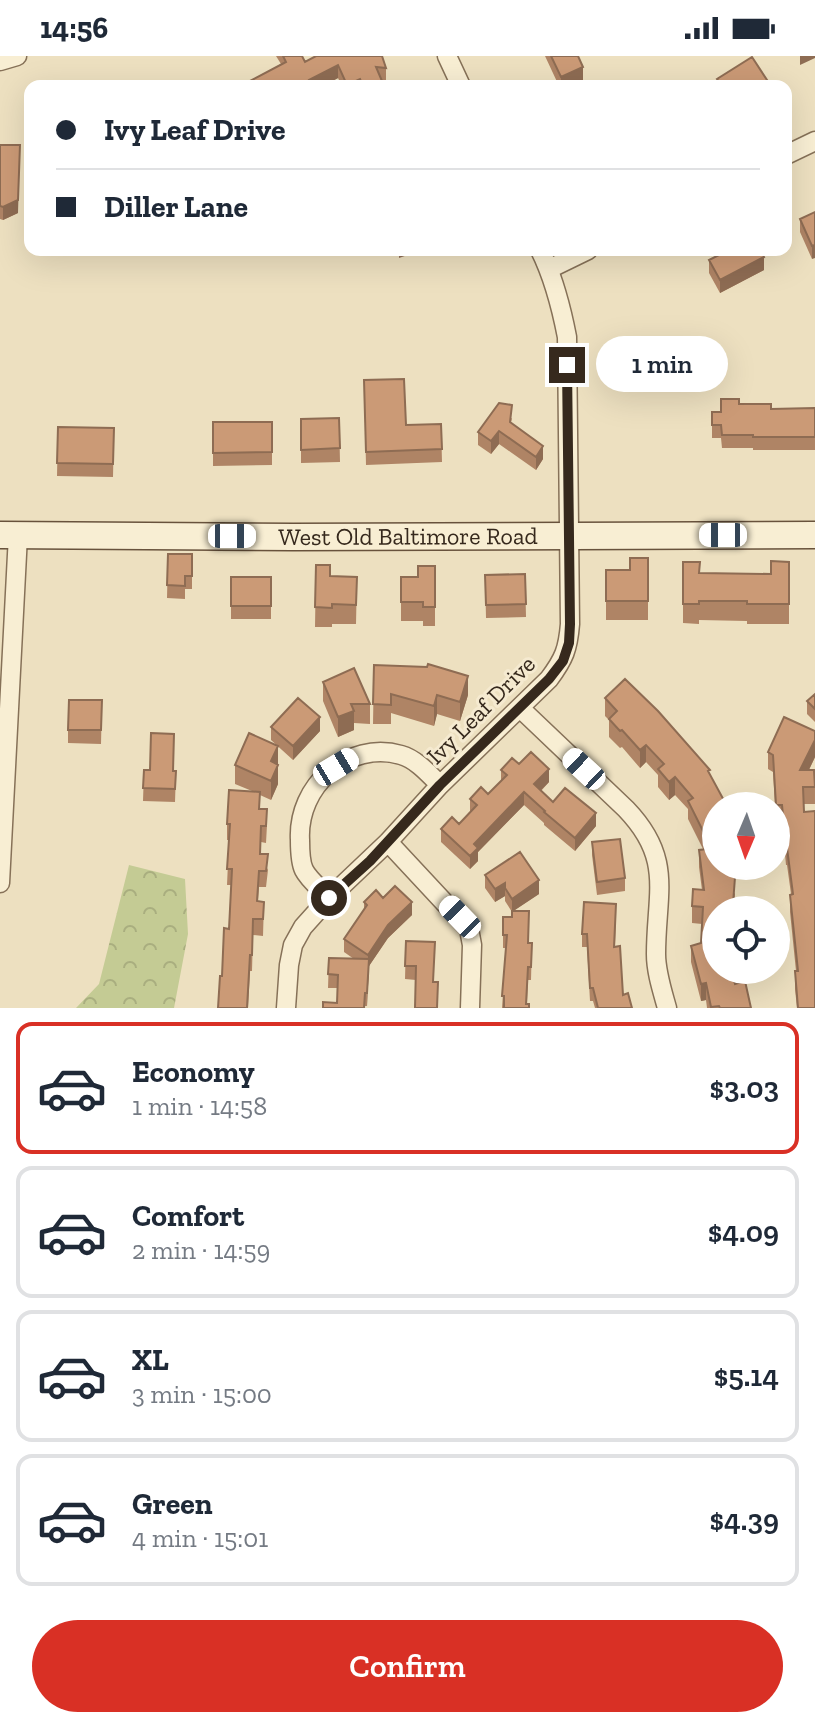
<!DOCTYPE html>
<html lang="en">
<head>
<meta charset="utf-8">
<style>
  :root { --surface:#fff; --page:#f2f2f3; --text:#1f2937; --muted:#747a83; --line:#e0e1e3; --accent:#d93025 }
  body { margin:0; font-family:"Zilla Slab",serif; background:var(--page); color:var(--text); height:100vh; display:flex; flex-direction:column; font-size:30px; white-space:nowrap }
  * { box-sizing:border-box; margin:0 }
  p { font-size:26px; color:var(--muted) }
  .icon { flex:none; width:44px; height:44px; fill:none; stroke:currentColor; stroke-width:2; stroke-linecap:round; stroke-linejoin:round }
  .map { position:relative; height:952px; overflow:hidden }
  .drawer { display:flex; flex-direction:column; background:var(--surface); flex:1 }
  .drawer>* { flex:none }
  .top-card { position:absolute; left:24px; top:24px; width:768px; height:176px; border-radius:16px; box-shadow:0 8px 32px #0002; display:grid; align-content:center; height:176px; padding:0 32px; background:var(--surface) }
  .needle { width:52px; rotate:182deg }
  .controls { position:absolute; left:702px; top:736px; display:grid; gap:16px }
  .controls a { display:grid; place-items:center; width:88px; height:88px; border-radius:50%; background:var(--surface); box-shadow:0 8px 32px #0002; font-size:40px }
  .end { position:absolute; width:36px; height:36px; margin:-18px; border:10px solid #36291d; background:#fff; box-shadow:0 0 0 4px #fff }
  .from { border-radius:50% }
  .bubble { position:absolute; height:56px; border-radius:28px; background:var(--surface); box-shadow:0 8px 32px #0002; font-size:26px; font-weight:600; line-height:56px; text-align:center }
  .car { position:absolute; width:24px; height:48px; margin:-24px -12px; border-radius:10px; box-shadow:0 0 6px 2px #0007; background:linear-gradient(#fff 24%,#345 0 40%,#fff 0 76%,#345 0 86%,#fff 0) }
  .top-card b { display:flex; align-items:center; gap:28px; height:76px; font-size:30px }
  .top-card b+b { border-top:2px solid var(--line) }
  .top-card i { width:20px; height:20px; background:var(--text) }
  ul { padding:14px 0 0; list-style:none }
  li { display:flex; align-items:center; gap:24px; height:132px; margin:0 16px 12px; padding:0 16px; border:4px solid var(--line); border-radius:16px }
  li div { flex:1 }
  li b { display:block; font-size:30px }
  li em { font-style:normal; font-weight:600 }
  li.selected { border-color:var(--accent) }
  li>.icon { width:72px; height:72px; stroke-width:1.5 }
  .action { display:flex; gap:16px; margin-top:auto; padding:16px 32px }
  .action a { flex:1; height:92px; border-radius:48px; background:var(--accent); color:#fff; font-size:32px; font-weight:600; line-height:92px; text-align:center }
  .status { display:flex; justify-content:space-between; align-items:center; height:56px; padding:0 40px; background:var(--surface); direction:ltr }
  .status svg { height:22px; fill:currentColor }
  .map>svg:first-child { display:block }
  .forest { fill:url(#forest-crowns) }
  .lines { fill:none; stroke-linecap:round; stroke-linejoin:round }
  .street-casing { stroke:#867158; stroke-width:21 }
  .secondary-casing { stroke:#68523c; stroke-width:29 }
  .street { stroke:#f8eed3; stroke-width:18 }
  .secondary { stroke:#f8eed3; stroke-width:26 }
  .wall { fill:#af8465 }
  .shaded-wall { fill:#8e6c53 }
  .building { fill:#cb9a76; stroke:#8e6c53; stroke-width:2 }
  .route { stroke:#36291d; stroke-width:10 }
  .labels { text-anchor:middle; stroke-width:6; stroke-linejoin:round; paint-order:stroke }
  .street-label { font-size:24px; fill:#36291d; stroke:#f5ead0 }
</style>
</head>
<body>
<div class="status"><b>14:56</b><svg viewBox="0 0 49 12"><path d="M0 12V9h3v3zM5 12V6h3v6zM10 12V3h3v9zM15 12V0h3v12zM26 1h20v11H26zM47 4h2v5h-2z"/></svg></div>
<div class="map">
<svg width="815" height="952" viewBox="0 0 815 952">
  <defs>
    <pattern id="forest-crowns" width="20" height="18" patternUnits="userSpaceOnUse" patternTransform="scale(2)"><rect width="20" height="18" fill="#c4cb94"/><path d="M2 6a3 3 0 1 1 6 0M12 15a3 3 0 1 1 6 0" fill="none" stroke="#a9ae7f"/></pattern>
  </defs>
  <rect width="100%" height="100%" fill="#ede0c0"/>
  <path class="forest" d="M129,809L185,823L188,878L174,952H76L99,928Z"/>
  <g class="lines">
    <g class="street-casing">
      <path id="street" d="M447,0L461,30
        M0,5L17,0
        M786,99L815,85
        M549,213L588,194
        M521,653L626,753C674,803 656,837 656,898C656,916 662,934 667,952
        M388,786L469,873L472,889L470,952
        M0,827L18,479
        M329,842C322,834 309,824 304,814C300,806 300,793 300,784C297,730 348,684 401,699C416,703 429,718 440,729
        M286,952L289,909L293,889L303,871L329,842L388,786L440,729L549,623C564,603 568,593 570,568L567,281C561,250 554,222 540,194"/>
    </g>
    <g class="secondary-casing">
      <g id="secondary">
        <path id="s1" d="M0,479L293,481L815,479"/>
      </g>
    </g>
    <use href="#street" class="street"/>
    <use href="#secondary" class="secondary"/>
  </g>
  <path class="wall" d="M276,0H302L305,6L386,12V25H382V30H342L338,22L323,30H248V26L281,8Z
    M545,0H578L583,24L570,30H559Z
    M0,89L18,157L3,164L0,163Z
    M815,156L812,203L800,176V163Z
    M709,204L764,214L720,237L709,217Z
    M364,324L406,369L441,368L442,406L366,409Z
    M739,348L771,353L815,352V394H753V392H722L721,382H712V356H721Z
    M339,362L340,406L301,407V363Z
    M512,362L511,367L543,403L536,414L499,388L491,398L478,389V376Z
    M213,366H272V409L213,410Z
    M58,371L114,372L113,421L57,420Z
    M168,498H192V533H185V543L167,542Z
    M648,502V564H606V514H630Z
    M683,506L699,517L771,518L789,506V568H747V565L699,564V568L683,567Z
    M316,509L330,520L357,521L356,568H332V571H315Z
    M435,510V570H423V565H401V521H418Z
    M525,518L526,561L486,562L485,519Z
    M231,521H271V563H231Z
    M374,609L468,639L460,665L437,658L434,670L391,657V668H373Z
    M323,626L370,648V668L354,667V674L338,681L323,645Z
    M815,638V666L807,658V645Z
    M605,642L710,719L716,810L735,838L734,854H716L735,928L751,952H707L706,944L701,945L691,906V890L701,887L702,868L692,867V850L702,834L699,811V794L703,793L688,763V753L675,739L669,744L658,731V719L646,706L640,712L622,691L620,692L609,681V664L605,660Z
    M102,644L101,688L68,687V674Z
    M271,671L320,675L293,704L271,684Z
    M278,690V728L271,744L260,739V753L267,769L266,787L261,786L260,798L268,814L266,831H259L258,845L264,846L263,880L253,879L252,915H250L248,952H218L229,873L231,829H227L229,784H227V768L252,735L235,728V709Z
    M768,696L815,701L809,714L815,731V748H803L815,952H797L795,933V915H796L790,856V839L791,838L787,809H786L782,766H776L773,716L768,713Z
    M519,708L549,726L541,735L553,746L596,770L575,795L544,769V767L524,749L478,796V805L470,813L441,786V773L459,768L470,756V743L488,738L501,725V714Z
    M144,714L176,715L175,746L143,745Z
    M592,786L625,822V835L597,839L592,799Z
    M485,819L539,838L513,855L528,887H532L531,924H528L527,948L529,952H502L506,892H503V861H512V856L505,845V840L495,846L485,832Z
    M383,842L412,859L388,882L369,910L367,950H365V952H323L337,947L338,932H328L329,902L354,903L344,896V883L364,854V846Z
    M616,861L615,891L623,939L632,952H595L593,945H590L587,891H582V878Z
    M406,885L435,886L416,924L405,923Z"/>
  <path class="shaded-wall" d="M800,0H815V2L800,9Z
    M338,9V22L323,30H309V24Z
    M583,11V24L570,30H561V21Z
    M360,23V30H347V29Z
    M767,24V30H757Z
    M382,25V30H369Z
    M20,89L18,157L3,164V151Z
    M815,189V202L812,203V190Z
    M399,194H422L399,202Z
    M764,201V214L720,237V224Z
    M499,375V388L491,398V385Z
    M543,390V403L536,414V401Z
    M468,620V639L460,665V646Z
    M437,639V658L434,670V650Z
    M354,655V674L338,681V661Z
    M320,661V675L293,704V690Z
    M815,684V701L800,732V714Z
    M646,689V706L640,712V694Z
    M278,690V710L271,705Z
    M278,709V728L271,744V725Z
    M549,713V726L534,741V728Z
    M675,721V739L669,744V726Z
    M524,736V749L478,796V805L470,813V800L474,788Z
    M596,757V770L575,795V782Z
    M716,775V793L706,798V781Z
    M539,824V838L512,856V843Z
    M505,827V840L495,846V833Z
    M412,846V859L388,882L369,910L367,950L368,899L388,869Z
    M706,927V944L701,945V928Z"/>
  <path class="building" d="M283,0H302L305,6L316,0H382L386,12L376,11L382,25L369,30H363L360,23L347,29L338,9L309,24L312,30H250L248,26L286,6Z
    M551,0H578L583,11L561,21Z
    M752,1L767,24L757,30H722L717,23Z
    M0,89H20L18,144L3,151L0,150Z
    M815,156V189L812,190L800,163Z
    M729,194H760L764,201L720,224L709,204Z
    M404,323L406,369L441,368L442,393L366,396L364,324Z
    M721,343H739V348H771V353L815,352V381H753V379H722L721,369H712V356H721Z
    M499,347L512,349L510,366L543,390L536,401L499,375L491,385L478,376Z
    M339,362L340,392L301,394V363Z
    M213,366H272V396L213,397Z
    M58,371L114,372L113,408L57,407Z
    M168,498H192V520H185V530L167,529Z
    M630,502H648V545H606V514H630Z
    M771,505L789,506V548H747V545H699V548H683V506H700L699,517L771,518Z
    M316,509H330V520L357,521L356,549L332,548V552L315,551Z
    M418,510H435V551H423V546H401V521H418Z
    M525,518L526,548L486,549L485,519Z
    M231,521H271V550H231Z
    M428,608L468,620L460,646L437,639L434,650L391,638V649L373,648L374,609L427,611Z
    M354,612L370,648H351L354,655L338,661L323,626Z
    M625,623L658,655L710,714L708,715L727,750H716V775L706,781L688,745L693,742L675,721L669,726L658,713L664,708L646,689L640,694L622,674L620,675L609,663L617,655L605,642Z
    M815,638V653L807,645Z
    M298,642L320,661L293,690L271,671Z
    M69,644H102L101,674H68Z
    M784,661L815,675V684L800,714H814L815,731H803L804,756L815,755V952H798L795,915H798L790,839L793,838L787,792H786L782,749H776L773,699L768,696Z
    M151,677L174,678L173,715H176L175,733L143,732L144,714H150Z
    M249,677L278,690L271,705L278,709L271,725L235,709Z
    M531,696L549,713L534,728L553,746L565,732L596,757L575,782L544,756L545,755L524,736L474,788L478,792L470,800L441,773L452,761L459,768L477,749L470,743L481,731L488,738L507,719L501,714L512,702L519,708Z
    M229,734L260,736L259,753H267L266,770H261L260,798H268L266,815H259L257,845L264,846L263,863H253L252,899H250L247,952H218L220,920H222L224,872L229,873L232,813H227L230,768H227Z
    M620,783L625,822L597,826L592,786Z
    M716,792V810H733L735,821L733,848H728V854H716V914H731L735,928L745,925L751,952H720L719,950L711,951L706,927L701,928L691,890L701,887L703,851L692,850L693,833L704,834L699,794Z
    M520,796L539,824L512,843L505,832V827L495,833L485,819Z
    M395,830L412,846L388,869L368,899L344,883L367,849L364,846L376,834L383,842Z
    M584,846L616,848L614,891L620,890L623,939L628,937L632,952H598L593,932H590L587,878H582Z
    M512,855H529L528,887H532L531,911H528L526,948H529V952H504V940H502L507,879H503V861H512Z
    M406,885L435,886L433,926H438L437,952H415L416,910H405Z
    M329,902L369,903L367,937H365L364,952H323V946L337,947L338,919L328,918Z"/>
  <g class="lines">
    <path class="route" d="M329,842L370,805L440,729L549,623L563,605L569,587L570,568L567,309"/>
  </g>
  <g class="labels">
    <g class="street-label">
      <text dy="8" stroke="none"><textPath href="#s1" startOffset="408">West Old Baltimore Road</textPath></text>
      <text transform="translate(481 654) rotate(-45)" y="8">Ivy Leaf Drive</text>
    </g>
  </g>
</svg>
<div class="controls">
<a><svg class="needle" viewBox="-14 -14 28 28"><path d="M0-13l5 13h-10z" fill="#e53935"/><path d="M0 13l5-13h-10z" fill="#747a83"/></svg></a>
<a><svg class="icon" aria-label="locate" viewBox="0 0 24 24"><circle cx="12" cy="12" r="6"/><path d="M12 2v4M12 18v4M2 12h4M18 12h4"/></svg></a>
</div>
<i class="end from" style="left:329px;top:842px"></i>
<i class="end" style="left:567px;top:309px"></i>
<div class="bubble" style="left:596px;top:280px;width:132px">1 min</div>
<i class="car" style="left:723px;top:479px;rotate:270deg"></i>
<i class="car" style="left:232px;top:480px;rotate:90deg"></i>
<i class="car" style="left:336px;top:711px;rotate:59deg"></i>
<i class="car" style="left:584px;top:713px;rotate:313deg"></i>
<i class="car" style="left:460px;top:861px;rotate:316deg"></i>
<div class="top-card">
<b><i class="from"></i>Ivy Leaf Drive</b>
<b><i></i>Diller Lane</b>
</div>
</div>
<section class="drawer">
<ul>
<li class="selected"><svg class="icon" aria-label="car" viewBox="0 0 24 24"><path d="M5 17H2v-5l4-1 3-4h7l3 4 3 1v5h-3M9 17h6M6 11h13"/><circle cx="7" cy="17" r="2"/><circle cx="17" cy="17" r="2"/></svg><div><b>Economy</b><p>1 min · 14:58</p></div><em>$3.03</em></li>
<li><svg class="icon" aria-label="car" viewBox="0 0 24 24"><path d="M5 17H2v-5l4-1 3-4h7l3 4 3 1v5h-3M9 17h6M6 11h13"/><circle cx="7" cy="17" r="2"/><circle cx="17" cy="17" r="2"/></svg><div><b>Comfort</b><p>2 min · 14:59</p></div><em>$4.09</em></li>
<li><svg class="icon" aria-label="car" viewBox="0 0 24 24"><path d="M5 17H2v-5l4-1 3-4h7l3 4 3 1v5h-3M9 17h6M6 11h13"/><circle cx="7" cy="17" r="2"/><circle cx="17" cy="17" r="2"/></svg><div><b>XL</b><p>3 min · 15:00</p></div><em>$5.14</em></li>
<li><svg class="icon" aria-label="car" viewBox="0 0 24 24"><path d="M5 17H2v-5l4-1 3-4h7l3 4 3 1v5h-3M9 17h6M6 11h13"/><circle cx="7" cy="17" r="2"/><circle cx="17" cy="17" r="2"/></svg><div><b>Green</b><p>4 min · 15:01</p></div><em>$4.39</em></li>
</ul>
<div class="action"><a>Confirm</a></div>
</section>
</body>
</html>
